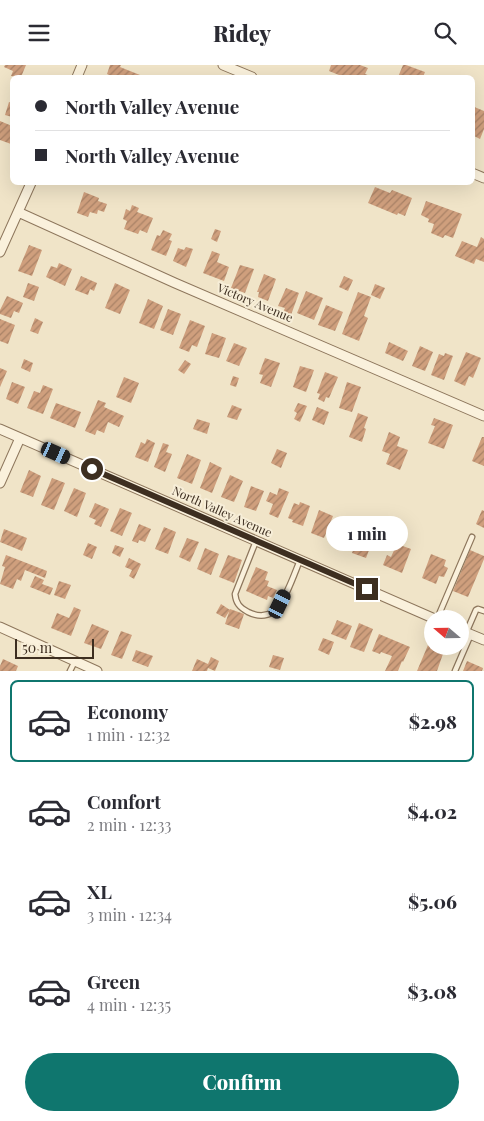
<!DOCTYPE html>
<html lang="en">
<head>
<meta charset="utf-8">
<style>
  :root { --surface:#fff; --page:#f2f2f3; --text:#2b2b33; --muted:#7c7c81; --line:#e1e1e2; --accent:#0f766e }
  body { margin:0; font-family:"Playfair Display",serif; background:var(--page); color:var(--text); height:100vh; display:flex; flex-direction:column; font-size:19px; white-space:nowrap }
  * { box-sizing:border-box; margin:0 }
  p { font-size:16px; color:var(--muted) }
  .icon { flex:none; width:28px; height:28px; fill:none; stroke:currentColor; stroke-width:2; stroke-linecap:round; stroke-linejoin:round }
  .map { position:relative; height:606px; overflow:hidden }
  .sheet { display:flex; flex-direction:column; background:var(--surface); flex:1 }
  .sheet>* { flex:none }
  .top-card { position:absolute; left:10px; top:10px; width:465px; height:110px; border-radius:8px; box-shadow:0 5px 20px #0002; display:grid; align-content:center; height:110px; padding:0 25px; background:var(--surface) }
  .needle { width:32px; rotate:290deg }
  .tools { position:absolute; left:424px; top:545px; display:grid; gap:10px }
  .tools a { display:grid; place-items:center; width:45px; height:45px; border-radius:50%; background:var(--surface); box-shadow:0 5px 20px #0002; font-size:25px }
  .scale { position:absolute; left:15px; bottom:12px; width:79px; box-sizing:border-box; padding-left:5px; border:2px solid #3d2e20; border-top:0; font-size:14px; line-height:18px; white-space:nowrap; color:#3d2e20; -webkit-text-stroke:4px #f7eed8; paint-order:stroke }
  .end { position:absolute; width:22px; height:22px; margin:-11px; border:6px solid #3d2e20; background:#fff; box-shadow:0 0 0 2px #fff }
  .from { border-radius:50% }
  .bubble { position:absolute; height:35px; border-radius:18px; background:var(--surface); box-shadow:0 5px 20px #0002; font-size:16px; font-weight:800; line-height:35px; text-align:center }
  .car { position:absolute; width:15px; height:30px; margin:-15px -8px; border-radius:6px; box-shadow:0 0 4px 1px #0007; background:linear-gradient(#222 24%,#8ab4d8 0 40%,#222 0 76%,#8ab4d8 0 86%,#222 0) }
  .top-card b { display:flex; align-items:center; gap:18px; height:48px; font-size:19px }
  .top-card b+b { border-top:1px solid var(--line) }
  .top-card i { width:12px; height:12px; background:var(--text) }
  ul { padding:9px 0 0; list-style:none }
  li { display:flex; align-items:center; gap:15px; height:82px; margin:0 10px 8px; padding:0 15px; border:2px solid transparent; border-radius:8px }
  li div { flex:1 }
  li b { display:block; font-size:19px }
  li em { font-style:normal; font-weight:800 }
  li.selected { border-color:var(--accent) }
  li>.icon { width:45px; height:45px; stroke-width:1.5 }
  .button { display:flex; gap:10px; margin-top:auto; padding:10px 25px }
  .button a { flex:1; height:58px; border-radius:30px; background:var(--accent); color:#fff; font-size:20px; font-weight:800; line-height:58px; text-align:center }
  header { display:flex; justify-content:space-between; align-items:center; height:65px; padding:0 25px; background:var(--surface); font-size:22px; font-weight:800 }
  .map>svg:first-child { display:block }
  .building { fill:url(#building-hatch) }
  .lines { fill:none; stroke-linecap:round; stroke-linejoin:round }
  .service-casing { stroke:#8d765c; stroke-width:7 }
  .minor-casing { stroke:#8d765c; stroke-width:11 }
  .service { stroke:#faf1dc; stroke-width:4.5 }
  .minor { stroke:#faf1dc; stroke-width:9 }
  .route { stroke:#3d2e20; stroke-width:6 }
  .labels { text-anchor:middle; stroke-width:4; stroke-linejoin:round; paint-order:stroke }
  .street-label { font-size:12px; fill:#3d2e20; stroke:#f7eed8 }
</style>
</head>
<body>
<header><svg class="icon" aria-label="menu" viewBox="0 0 24 24"><path d="M4 6h16M4 12h16M4 18h16"/></svg>Ridey<svg class="icon" aria-label="search" viewBox="0 0 24 24"><circle cx="10" cy="10" r="6"/><path d="M15 15l6 6"/></svg></header>
<div class="map">
<svg width="484" height="606" viewBox="0 0 484 606">
  <defs>
    <pattern id="building-hatch" width="6" height="6" patternUnits="userSpaceOnUse" patternTransform="scale(1.25)"><rect width="6" height="6" fill="#cf9f7d"/><path d="M-1 1l2-2M0 6l6-6M5 7l2-2" fill="none" stroke="#a98266"/></pattern>
  </defs>
  <rect width="100%" height="100%" fill="#f0e4c8"/>
  <path class="building" d="M5,0H26L21,12L11,11L13,6L4,2Z
    M110,0H121L120,2L145,12H113L107,9Z
    M331,0H360L368,3L365,9L373,12H344L329,6Z
    M403,0H406L425,7L423,12H398Z
    M9,37L12,38V52L5,50Z
    M472,41L484,46V64L480,74L472,70Z
    M0,56L12,61V75L11,79L0,75Z
    M375,122L390,128L392,125L412,133L405,151L398,148L397,150L368,138Z
    M84,127L99,133L98,136L107,139L104,147L98,145L97,149L90,147L88,152L77,148Z
    M426,136L462,149L453,173L445,170L443,173L431,168L434,159L428,157L429,154L421,150Z
    M132,140L139,143L137,147L153,153L147,168L140,165L138,169L124,164L127,156L123,154L126,144L130,146Z
    M215,164L221,166L217,177L211,174Z
    M163,165L172,169L169,175L172,176L166,191L151,185L157,170L160,171Z
    M481,172L484,174V197L476,194L474,199L455,191L462,176L477,182Z
    M29,180L42,185L32,211L18,206Z
    M186,182L193,184L186,202L173,196L178,183L184,185Z
    M212,186L220,189L217,197L229,202L224,216L203,208Z
    M59,198L72,204L65,221L46,212L51,201L57,203Z
    M240,200L254,204L245,228L231,223Z
    M264,209L276,214L268,236L258,232L259,227H257Z
    M81,211L97,218L94,226L90,224L88,230L75,225Z
    M344,211L353,215L348,226L339,222Z
    M28,218L39,222L34,236L23,232Z
    M115,218L130,225L120,249L105,243Z
    M375,219L385,223L380,234L371,230Z
    M286,223L299,228L291,250L283,247L285,243L278,241Z
    M306,226L323,233L314,255L297,248Z
    M358,227L371,232L364,251L368,253L359,276L342,269Z
    M7,231L23,238L19,248L14,246L11,253L0,249V245Z
    M148,234L163,241L154,264L139,258Z
    M326,240L343,247L335,266L318,260Z
    M168,244L181,249L173,270L160,265Z
    M35,253L43,257L38,269L30,266Z
    M0,254L15,260L8,279L0,276Z
    M190,255L205,261L197,282L192,280L189,287L179,283Z
    M212,268L226,273L219,293L205,289Z
    M389,277L408,286L403,296L385,288Z
    M234,278L247,283L239,301L226,296Z
    M420,281L433,287L425,306L412,301Z
    M466,287L481,293L473,313L469,311L465,321L454,316Z
    M445,288L453,291L444,315L431,310L439,289L444,291Z
    M265,293L280,298L271,322L260,318L263,310L259,309Z
    M24,294L33,298L30,307L21,303Z
    M185,295L191,299L184,309L178,305Z
    M300,301L314,305L306,327L293,322Z
    M0,303L7,306L0,322Z
    M325,307L338,312L329,333L326,332L324,337L318,334L320,329L317,328Z
    M233,311L239,313L236,322L230,320Z
    M124,312L139,318L131,338L116,332Z
    M12,317L25,322L18,339L6,334Z
    M347,317L361,322L352,347L339,343Z
    M43,320L53,324L43,349L27,343L34,326L40,328Z
    M98,335L106,338L104,342L124,351L119,362L108,357L104,368L97,365L95,370L85,366Z
    M56,338L81,347L75,363L50,353Z
    M298,338L307,341L300,357L294,354L297,348L294,346Z
    M232,340L242,344L237,355L227,352Z
    M317,342L329,347L324,360L312,355Z
    M358,348L368,352L364,363L366,364L362,377L349,372Z
    M434,353L453,360L444,384L428,378L435,361L431,360Z
    M197,354L210,358L207,369L193,364Z
    M389,367L400,372L397,381L408,385L400,405L386,399L390,389L382,386Z
    M482,372H484V401L472,396Z
    M147,374L155,378L148,397L135,392L141,377L145,379Z
    M163,378L169,380L166,387L172,389L165,407L154,402Z
    M277,384L287,388L281,403L271,398Z
    M187,389L201,395L192,419L177,413Z
    M210,397L222,403L212,428L200,423Z
    M29,405L41,411L33,432L20,427Z
    M230,410L243,416L234,437L221,432Z
    M52,413L65,418L54,445L41,440Z
    M251,421L264,426L256,446L244,442Z
    M74,423L86,428L77,452L64,446Z
    M279,423L289,427L278,453L269,449L273,439L266,436L270,427L277,430Z
    M300,437L310,441L303,461L292,457L293,455L288,453L294,438L299,440Z
    M95,438L109,444L101,462L94,459L96,455L89,452Z
    M120,443L132,448L122,471L110,466Z
    M319,445L333,451L324,473L311,468Z
    M482,445L484,446V463L476,459Z
    M339,458L351,463L344,480L332,476Z
    M139,459L151,464L145,477L139,475L138,478L132,476Z
    M164,462L176,467L168,489L155,484Z
    M4,464L27,473L22,486L0,477Z
    M187,473L199,477L190,497L179,492Z
    M357,474L371,480L366,493L352,488Z
    M88,478L97,482L92,494L83,490Z
    M397,479L411,484L402,508L383,500L387,490L391,492Z
    M115,480L124,483L120,492L112,488Z
    M205,483L219,489L211,510L197,504Z
    M470,485L484,491V494L468,532L453,526Z
    M431,489L446,495L444,501L448,503L444,512L439,511L436,519L422,513Z
    M6,490L47,506L45,513L25,505L21,516L17,514L13,524L0,519L5,502L2,501Z
    M228,490L242,495L234,518L219,512Z
    M129,493L141,499L134,514L129,511L132,505L125,502Z
    M256,502L268,507L265,515L269,516L267,521L277,525L273,533L268,531L267,535L246,526Z
    M35,511L44,515L42,519L53,523L50,530L30,522Z
    M59,516L71,520L65,534L54,530Z
    M221,539L230,545L225,553L216,548Z
    M74,542L81,545L71,571L51,563L57,548L69,553Z
    M230,544L244,549L239,564L225,559Z
    M337,555L352,561L346,575L331,569Z
    M359,558L373,564L364,587L350,582Z
    M92,559L109,566L101,584L84,578Z
    M121,566L132,570L122,594L111,590Z
    M379,569L410,582L403,597L402,596L398,606H385L392,591L381,587L380,589L372,586Z
    M323,573L334,577L329,590L318,585Z
    M428,580L444,586L437,606H417Z
    M136,585L153,591L148,602L132,596Z
    M273,590L284,593L280,605L269,602Z
    M211,592L219,596L215,606L208,603L207,606H192L197,594L208,599Z
    M3,594L18,601L16,606H0V601Z
    M467,596L483,603L482,606H463Z"/>
  <g class="lines">
    <g class="service-casing">
      <path id="service" d="M256,476L235,529C236,538 239,542 248,547C256,551 265,552 273,547C284,540 295,507 300,495
        M437,554L472,472
        M466,568L476,545L478,544L484,546
        M70,606L75,596
        M455,606L471,569"/>
    </g>
    <g class="minor-casing">
      <path id="minor" d="M223,0L252,12
        M77,12L82,0
        M472,108L484,113
        M18,147L175,218L484,351
        M0,187L31,118
        M0,364L435,554
        M0,418L20,373
        M0,562L97,606
        M460,565L484,575"/>
    </g>
    <use href="#service" class="service"/>
    <use href="#minor" class="minor"/>
  </g>
  <g class="lines">
    <path class="route" d="M92,404L367,524"/>
  </g>
  <g class="labels">
    <g class="street-label">
      <text transform="translate(255 238) rotate(23)" y="4">Victory Avenue</text>
      <text transform="translate(222 447) rotate(24)" y="4">North Valley Avenue</text>
    </g>
  </g>
</svg>
<div class="tools">
<a><svg class="needle" viewBox="-14 -14 28 28"><path d="M0-13l5 13h-10z" fill="#e53935"/><path d="M0 13l5-13h-10z" fill="#7c7c81"/></svg></a>
</div>
<div class="scale">50 m</div>
<i class="end from" style="left:92px;top:404px"></i>
<i class="end" style="left:367px;top:524px"></i>
<div class="bubble" style="left:326px;top:451px;width:82px">1 min</div>
<i class="car" style="left:56px;top:388px;rotate:114deg"></i>
<i class="car" style="left:280px;top:539px;rotate:26deg"></i>
<div class="top-card">
<b><i class="from"></i>North Valley Avenue</b>
<b><i></i>North Valley Avenue</b>
</div>
</div>
<section class="sheet">
<ul>
<li class="selected"><svg class="icon" aria-label="car" viewBox="0 0 24 24"><path d="M5 17H2v-5l4-1 3-4h7l3 4 3 1v5h-3M9 17h6M6 11h13"/><circle cx="7" cy="17" r="2"/><circle cx="17" cy="17" r="2"/></svg><div><b>Economy</b><p>1 min · 12:32</p></div><em>$2.98</em></li>
<li><svg class="icon" aria-label="car" viewBox="0 0 24 24"><path d="M5 17H2v-5l4-1 3-4h7l3 4 3 1v5h-3M9 17h6M6 11h13"/><circle cx="7" cy="17" r="2"/><circle cx="17" cy="17" r="2"/></svg><div><b>Comfort</b><p>2 min · 12:33</p></div><em>$4.02</em></li>
<li><svg class="icon" aria-label="car" viewBox="0 0 24 24"><path d="M5 17H2v-5l4-1 3-4h7l3 4 3 1v5h-3M9 17h6M6 11h13"/><circle cx="7" cy="17" r="2"/><circle cx="17" cy="17" r="2"/></svg><div><b>XL</b><p>3 min · 12:34</p></div><em>$5.06</em></li>
<li><svg class="icon" aria-label="car" viewBox="0 0 24 24"><path d="M5 17H2v-5l4-1 3-4h7l3 4 3 1v5h-3M9 17h6M6 11h13"/><circle cx="7" cy="17" r="2"/><circle cx="17" cy="17" r="2"/></svg><div><b>Green</b><p>4 min · 12:35</p></div><em>$3.08</em></li>
</ul>
<div class="button"><a>Confirm</a></div>
</section>
</body>
</html>
